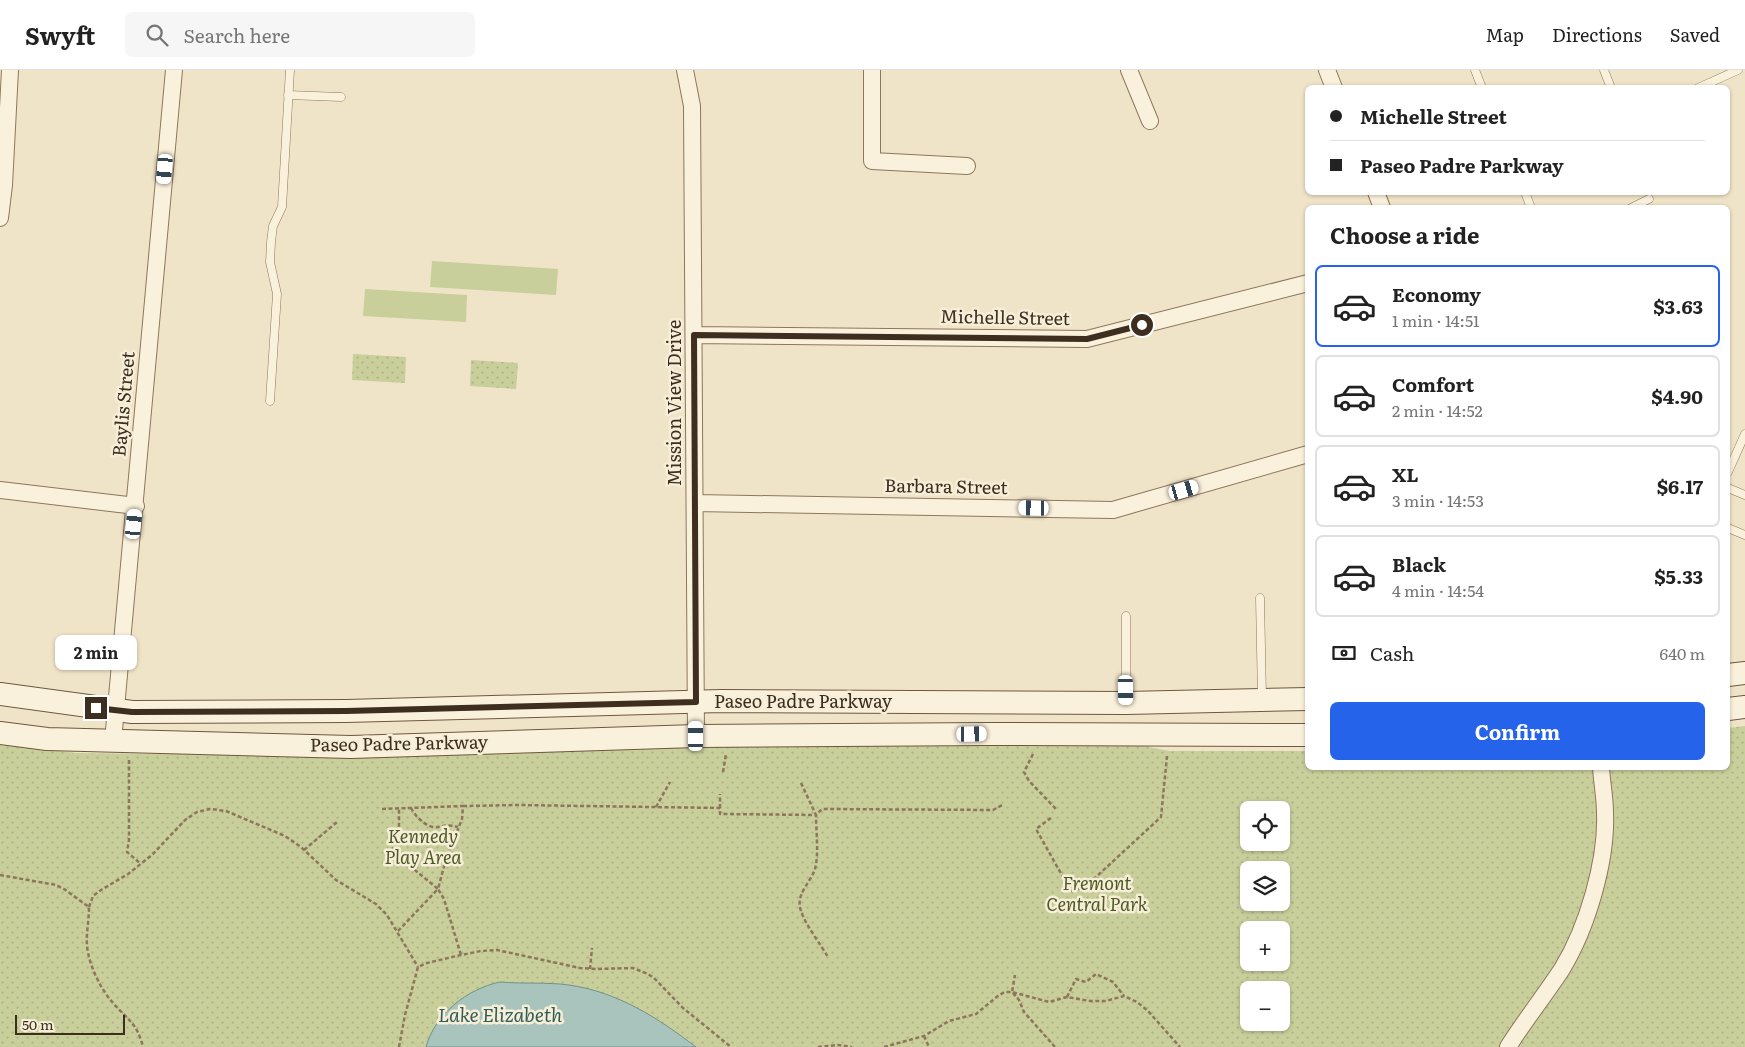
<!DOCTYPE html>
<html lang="en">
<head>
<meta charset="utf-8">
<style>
  :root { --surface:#fff; --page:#f6f6f6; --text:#222; --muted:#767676; --line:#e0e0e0; --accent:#2563eb }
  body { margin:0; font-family:Literata,serif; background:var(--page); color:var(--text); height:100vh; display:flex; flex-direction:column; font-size:19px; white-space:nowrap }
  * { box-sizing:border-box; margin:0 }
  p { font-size:16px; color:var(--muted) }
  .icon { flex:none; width:28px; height:28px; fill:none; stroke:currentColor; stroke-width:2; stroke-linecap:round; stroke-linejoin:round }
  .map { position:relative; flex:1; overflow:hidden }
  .sheet { position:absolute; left:1305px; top:135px; width:425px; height:565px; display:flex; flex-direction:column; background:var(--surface); border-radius:8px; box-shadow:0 1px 4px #0004 }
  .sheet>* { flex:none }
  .guide { position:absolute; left:1305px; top:15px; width:425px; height:110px; border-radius:8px; box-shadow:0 1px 4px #0004; display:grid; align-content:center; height:110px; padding:0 25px; background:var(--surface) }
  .fabs { position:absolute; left:1240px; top:731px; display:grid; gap:10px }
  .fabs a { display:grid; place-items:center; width:50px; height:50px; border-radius:8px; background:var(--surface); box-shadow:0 1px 4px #0004; font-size:25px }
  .scale { position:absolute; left:15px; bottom:12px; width:110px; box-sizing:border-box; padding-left:5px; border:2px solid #3d2e20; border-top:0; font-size:14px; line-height:18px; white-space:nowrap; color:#3d2e20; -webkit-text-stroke:4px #f7eed8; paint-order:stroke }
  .end { position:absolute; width:22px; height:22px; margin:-11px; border:6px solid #3d2e20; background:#fff; box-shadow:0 0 0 2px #fff }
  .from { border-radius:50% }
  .bubble { position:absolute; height:35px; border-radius:8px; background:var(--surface); box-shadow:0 1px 4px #0004; font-size:16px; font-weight:700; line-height:35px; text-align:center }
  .car { position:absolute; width:15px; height:30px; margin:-15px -8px; border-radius:6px; box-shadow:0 0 4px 1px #0007; background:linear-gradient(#fff 24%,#345 0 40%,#fff 0 76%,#345 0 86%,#fff 0) }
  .guide b { display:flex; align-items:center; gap:18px; height:48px; font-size:19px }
  .guide b+b { border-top:1px solid var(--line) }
  .guide i { width:12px; height:12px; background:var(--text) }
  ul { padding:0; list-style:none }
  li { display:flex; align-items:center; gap:15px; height:82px; margin:0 10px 8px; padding:0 15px; border:2px solid var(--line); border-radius:8px }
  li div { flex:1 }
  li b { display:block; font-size:19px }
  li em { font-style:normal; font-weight:700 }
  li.on { border-color:var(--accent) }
  li>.icon { width:45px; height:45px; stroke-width:1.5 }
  h2 { padding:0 25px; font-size:22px; line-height:60px }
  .pay { display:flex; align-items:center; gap:12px; height:55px; padding:0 25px; font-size:19px }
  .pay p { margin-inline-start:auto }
  .primary-button { display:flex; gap:10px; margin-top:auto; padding:10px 25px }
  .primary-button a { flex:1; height:58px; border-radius:8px; background:var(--accent); color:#fff; font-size:20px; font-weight:700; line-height:58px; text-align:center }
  header { display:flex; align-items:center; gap:30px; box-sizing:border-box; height:70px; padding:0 25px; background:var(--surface); border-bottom:1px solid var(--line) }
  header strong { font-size:24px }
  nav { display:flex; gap:28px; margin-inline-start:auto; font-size:18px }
  .search { width:350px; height:45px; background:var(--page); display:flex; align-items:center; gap:12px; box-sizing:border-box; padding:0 18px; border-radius:8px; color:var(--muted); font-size:19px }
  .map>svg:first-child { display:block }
  .park { fill:url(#park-dots); fill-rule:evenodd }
  .pitch { fill:#c9cf9b }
  .water { fill:#a9c4bc; stroke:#6f938a }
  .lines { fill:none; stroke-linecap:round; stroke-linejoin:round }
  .lane-casing { stroke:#8d765c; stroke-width:9 }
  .street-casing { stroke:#8d765c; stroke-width:18 }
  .secondary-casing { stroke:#6f573f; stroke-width:24 }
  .path { stroke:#8d765c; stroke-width:2.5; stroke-dasharray:4 2.5; stroke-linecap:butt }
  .lane { stroke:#faf1dc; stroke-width:8 }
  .street { stroke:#faf1dc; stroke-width:16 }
  .secondary { stroke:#faf1dc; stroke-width:22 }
  .route { stroke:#3d2e20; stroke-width:6 }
  .labels { text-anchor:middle; stroke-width:5; stroke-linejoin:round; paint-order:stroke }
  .street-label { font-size:18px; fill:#3d2e20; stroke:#f7eed8 }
  .park-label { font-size:18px; font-style:italic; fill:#4d5a26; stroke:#f7eed8 }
  .water-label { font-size:19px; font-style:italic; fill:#2f5d5a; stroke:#f7eed8 }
</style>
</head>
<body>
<header>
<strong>Swyft</strong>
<div class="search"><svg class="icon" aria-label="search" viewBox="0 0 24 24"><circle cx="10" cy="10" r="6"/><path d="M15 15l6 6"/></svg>Search here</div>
<nav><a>Map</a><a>Directions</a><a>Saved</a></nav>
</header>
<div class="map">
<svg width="1745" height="977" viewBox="0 0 1745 977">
  <defs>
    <pattern id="park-dots" width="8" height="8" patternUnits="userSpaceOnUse" patternTransform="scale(1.25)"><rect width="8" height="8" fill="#c9cf9b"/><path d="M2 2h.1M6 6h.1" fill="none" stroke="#aeb285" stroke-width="1.8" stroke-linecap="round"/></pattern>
  </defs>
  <rect width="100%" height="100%" fill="#f0e4c8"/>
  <path class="park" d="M353,284L406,287L405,313L352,310Z
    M471,290L518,293L516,319L470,316Z
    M1745,656V977H0V674L76,683L171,684L965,673L1123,672L1170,681H1307L1308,698H1728V658ZM1249,740H1281V772H1249ZM1249,800H1281V832H1249ZM1249,860H1281V892H1249ZM1249,920H1281V952H1249Z"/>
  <path class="pitch" d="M432,191L558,199L556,225L430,217Z
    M365,219L467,225L466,252L363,246Z"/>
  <path class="water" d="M500,912C523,914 547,912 569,915C618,922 658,948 696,977H426C435,944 467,919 500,912Z"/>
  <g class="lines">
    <g class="lane-casing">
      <path id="lane" d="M1475,0L1482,18
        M1604,0L1611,18
        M1698,18L1738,0
        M288,25L341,27
        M1525,122L1531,138
        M1631,138L1649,129
        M270,331L277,224L270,192L271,172L273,156L282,137L290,0
        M1728,402L1745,364
        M1728,418L1745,425
        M1728,458L1745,465
        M1260,528L1262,628
        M1126,546V631"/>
    </g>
    <g class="street-casing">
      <path id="street" d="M685,0L692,36L696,666
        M872,0V91L967,96
        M1129,0L1150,51
        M1327,0L1334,18
        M1376,122L1382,138
        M0,148L4,115L10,0
        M694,265L1087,269L1308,213
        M0,420L136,436
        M695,433L1113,440L1308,384
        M113,671L174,0
        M1508,977C1525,950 1545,925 1562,899C1587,858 1607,791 1605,743C1605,728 1602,713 1601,698"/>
    </g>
    <g class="secondary-casing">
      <path id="secondary" d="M1728,605L1745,603
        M0,624L132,642L346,641L721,631L1126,633L1308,629
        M1728,639L1745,637
        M0,663L47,669L351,677L696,666L990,664L1308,665"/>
    </g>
    <path class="path" d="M1033,684L1024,702L1029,711L1056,739
      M129,690V770L127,782L141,794
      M723,702L726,684
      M801,713L816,745L822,739L993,740L1004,734
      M463,736L518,735L720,738V744L816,745C816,761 819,784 815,799C810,814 795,824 801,841C805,854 821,875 828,887
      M656,737L670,712
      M411,738C415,746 424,755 433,757C442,758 445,753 458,757
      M720,738V724
      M382,739L463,736L462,749L446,789L438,819L444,829L461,885
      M1051,748L1036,759L1068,816L1069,821L1084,818L1161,747L1167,686
      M304,780L337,752
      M0,805L56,815L64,819L89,837C89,850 86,863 87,876C89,895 100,918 113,933C128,950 137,953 143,977
      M89,837L93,826L101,820L128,804L152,785L185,750L197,742L210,739L226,741L285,766L301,777L336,810L376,834L387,845L418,897
      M398,861L438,819L393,782V770L399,758V739
      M590,899L592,878
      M1067,927L1076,909L1086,912L1096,904L1113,912L1124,926
      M924,966L929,977
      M399,977L405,945L418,897L427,893L461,885L481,881L497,880L580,898L596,899L633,898L648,904L654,908L683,938L731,977
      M818,977L838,975L852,977
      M884,977L924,966L949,951L976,944L999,925L1005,922H1012L1015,905
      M1055,977L1024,942L1019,930L1012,922L1049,932L1067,927L1090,931H1106L1124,926L1137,932L1148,941L1180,977"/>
    <use href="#lane" class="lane"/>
    <use href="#street" class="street"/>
    <use href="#secondary" class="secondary"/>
  </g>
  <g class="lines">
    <path class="route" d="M96,638L132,642L346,641L696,632L694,265L1087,269L1142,255"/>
  </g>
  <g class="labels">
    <g class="street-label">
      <text transform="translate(1005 248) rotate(1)" y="6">Michelle Street</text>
      <text transform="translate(675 333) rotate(-90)" y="6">Mission View Drive</text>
      <text transform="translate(124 334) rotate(-85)" y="6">Baylis Street</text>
      <text transform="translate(946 417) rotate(1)" y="6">Barbara Street</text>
      <text x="803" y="638">Paseo Padre Parkway</text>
      <text transform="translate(399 674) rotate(-1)" y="6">Paseo Padre Parkway</text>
    </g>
    <g class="park-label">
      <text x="423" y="773">Kennedy<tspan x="423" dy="21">Play Area</tspan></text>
      <text x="1097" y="820">Fremont<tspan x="1097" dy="21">Central Park</tspan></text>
    </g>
    <g class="water-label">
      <text x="500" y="952">Lake Elizabeth</text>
    </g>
  </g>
</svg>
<div class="fabs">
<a><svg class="icon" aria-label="locate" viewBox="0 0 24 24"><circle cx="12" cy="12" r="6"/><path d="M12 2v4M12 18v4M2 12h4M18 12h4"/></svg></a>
<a><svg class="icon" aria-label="layers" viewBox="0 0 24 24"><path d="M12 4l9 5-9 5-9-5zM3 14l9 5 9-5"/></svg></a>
<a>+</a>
<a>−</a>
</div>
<div class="scale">50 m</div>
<i class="end from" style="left:1142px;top:255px"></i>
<i class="end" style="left:96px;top:638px"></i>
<div class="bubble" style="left:55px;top:565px;width:82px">2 min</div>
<i class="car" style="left:165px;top:99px;rotate:185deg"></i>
<i class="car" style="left:1184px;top:420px;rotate:74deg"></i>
<i class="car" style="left:1034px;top:438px;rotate:271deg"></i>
<i class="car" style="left:134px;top:454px;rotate:6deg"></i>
<i class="car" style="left:1126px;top:620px;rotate:179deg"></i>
<i class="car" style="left:972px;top:664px;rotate:89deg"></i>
<i class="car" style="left:696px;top:666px;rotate:0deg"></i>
<div class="guide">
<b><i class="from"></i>Michelle Street</b>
<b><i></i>Paseo Padre Parkway</b>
</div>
<section class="sheet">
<h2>Choose a ride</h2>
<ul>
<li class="on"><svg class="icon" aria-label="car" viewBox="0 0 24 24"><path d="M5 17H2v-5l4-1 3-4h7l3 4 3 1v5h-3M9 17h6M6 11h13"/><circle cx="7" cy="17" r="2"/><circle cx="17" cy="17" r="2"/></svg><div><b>Economy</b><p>1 min · 14:51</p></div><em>$3.63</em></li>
<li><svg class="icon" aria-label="car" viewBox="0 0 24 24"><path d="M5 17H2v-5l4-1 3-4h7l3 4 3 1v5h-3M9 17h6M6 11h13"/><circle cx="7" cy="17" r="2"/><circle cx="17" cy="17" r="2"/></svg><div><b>Comfort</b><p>2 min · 14:52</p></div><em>$4.90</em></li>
<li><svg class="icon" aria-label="car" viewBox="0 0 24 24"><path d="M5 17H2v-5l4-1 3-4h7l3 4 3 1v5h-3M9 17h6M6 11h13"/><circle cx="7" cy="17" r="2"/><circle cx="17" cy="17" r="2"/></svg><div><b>XL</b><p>3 min · 14:53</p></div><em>$6.17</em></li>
<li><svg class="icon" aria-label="car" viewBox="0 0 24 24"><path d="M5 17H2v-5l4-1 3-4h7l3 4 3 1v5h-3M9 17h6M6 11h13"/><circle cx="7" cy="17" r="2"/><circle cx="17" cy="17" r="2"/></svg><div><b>Black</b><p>4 min · 14:54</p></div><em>$5.33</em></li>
</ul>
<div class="pay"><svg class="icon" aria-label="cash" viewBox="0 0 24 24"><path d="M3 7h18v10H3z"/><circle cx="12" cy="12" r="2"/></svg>Cash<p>640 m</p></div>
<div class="primary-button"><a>Confirm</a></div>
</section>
</div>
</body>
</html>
